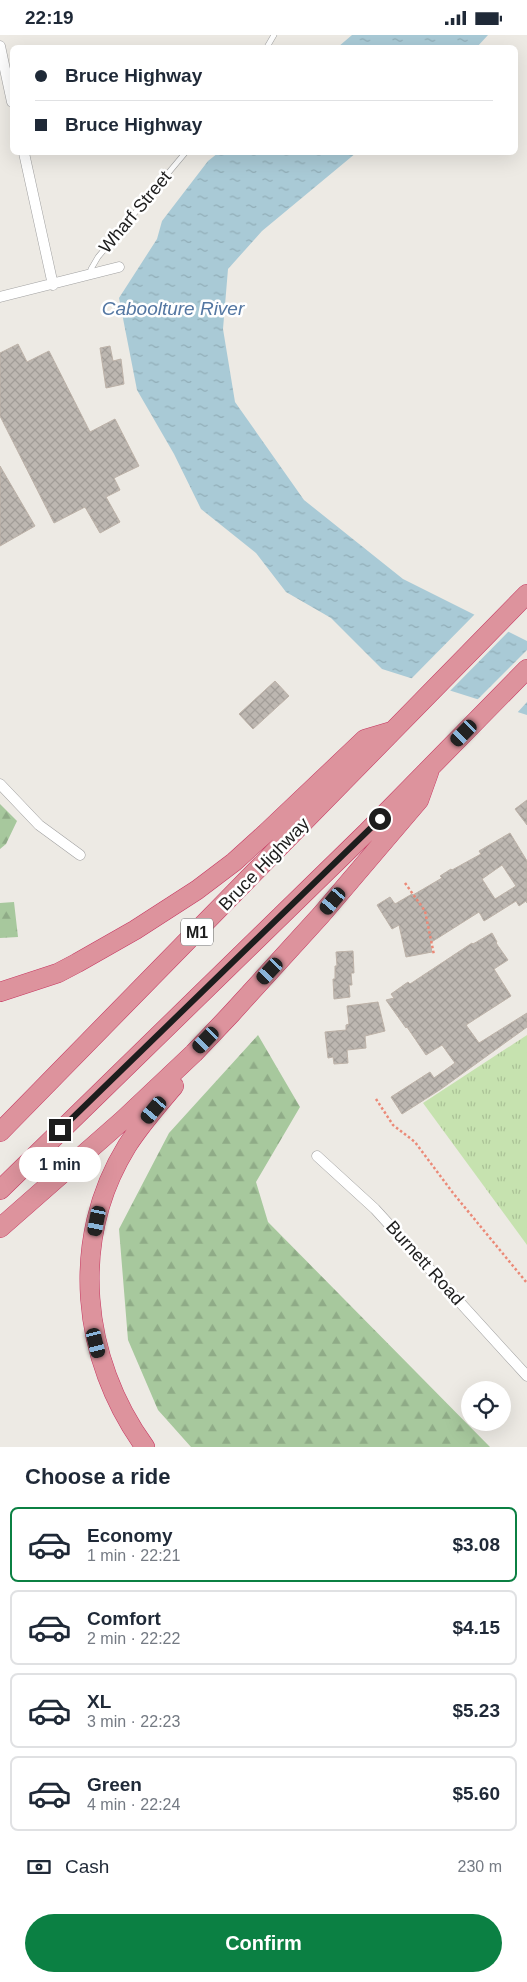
<!DOCTYPE html>
<html lang="en">
<head>
<meta charset="utf-8">
<style>
  :root { --surface:#fff; --page:#f6f6f7; --text:#1f2937; --muted:#747a83; --line:#e0e1e3; --accent:#0b8043 }
  body { margin:0; font-family:Helvetica,sans-serif; background:var(--page); color:var(--text); height:100vh; display:flex; flex-direction:column; font-size:19px; white-space:nowrap }
  * { box-sizing:border-box; margin:0 }
  p { font-size:16px; color:var(--muted) }
  .icon { flex:none; width:28px; height:28px; fill:none; stroke:currentColor; stroke-width:2; stroke-linecap:round; stroke-linejoin:round }
  .map { position:relative; height:1412px; overflow:hidden }
  .side { display:flex; flex-direction:column; background:var(--surface); flex:1 }
  .side>* { flex:none }
  .hud { position:absolute; left:10px; top:10px; width:508px; height:110px; border-radius:8px; box-shadow:0 5px 20px #0002; display:grid; align-content:center; height:110px; padding:0 25px; background:var(--surface) }
  .buttons { position:absolute; left:461px; top:1346px; display:grid; gap:10px }
  .buttons a { display:grid; place-items:center; width:50px; height:50px; border-radius:50%; background:var(--surface); box-shadow:0 5px 20px #0002; font-size:25px }
  .end { position:absolute; width:22px; height:22px; margin:-11px; border:6px solid #1d1d1d; background:#fff; box-shadow:0 0 0 2px #fff }
  .from { border-radius:50% }
  .bubble { position:absolute; height:35px; border-radius:18px; background:var(--surface); box-shadow:0 5px 20px #0002; font-size:16px; font-weight:600; line-height:35px; text-align:center }
  .car { position:absolute; width:15px; height:30px; margin:-15px -8px; border-radius:6px; box-shadow:0 0 4px 1px #0007; background:linear-gradient(#222 24%,#8ab4d8 0 40%,#222 0 76%,#8ab4d8 0 86%,#222 0) }
  .hud b { display:flex; align-items:center; gap:18px; height:48px; font-size:19px }
  .hud b+b { border-top:1px solid var(--line) }
  .hud i { width:12px; height:12px; background:var(--text) }
  ul { padding:0; list-style:none }
  li { display:flex; align-items:center; gap:15px; height:75px; margin:0 10px 8px; padding:0 15px; border:2px solid var(--line); border-radius:8px }
  li div { flex:1 }
  li b { display:block; font-size:19px }
  li em { font-style:normal; font-weight:600 }
  li.active { border-color:var(--accent) }
  li>.icon { width:45px; height:45px; stroke-width:1.5 }
  h2 { padding:0 25px; font-size:22px; line-height:60px }
  .pay { display:flex; align-items:center; gap:12px; height:55px; padding:0 25px; font-size:19px }
  .pay p { margin-inline-start:auto }
  .button { display:flex; gap:10px; margin-top:auto; padding:10px 25px }
  .button a { flex:1; height:58px; border-radius:30px; background:var(--accent); color:#fff; font-size:20px; font-weight:600; line-height:58px; text-align:center }
  .status { display:flex; justify-content:space-between; align-items:center; height:35px; padding:0 25px; background:var(--surface); direction:ltr }
  .status svg { height:14px; fill:currentColor }
  .map>svg:first-child { display:block }
  .grass { fill:url(#grass-tufts) }
  .forest { fill:url(#forest-firs) }
  .water { fill:url(#water-ripples) }
  .pier { fill:#edeae4 }
  .building { fill:url(#building-cross-hatch); stroke:#bdb2a8; fill-rule:evenodd }
  .lines { fill:none; stroke-linecap:round; stroke-linejoin:round }
  .service-casing { stroke:#a1a1a1; stroke-width:6 }
  .minor-casing { stroke:#a1a1a1; stroke-width:11 }
  .motorway-casing { stroke:#c63660; stroke-width:20 }
  .path { stroke:#eb8977; stroke-width:2.5; stroke-dasharray:2.5 2.5; stroke-linecap:butt }
  .service { stroke:#fff; stroke-width:5 }
  .minor { stroke:#fff; stroke-width:10 }
  .motorway { stroke:#dd939d; stroke-width:19 }
  .route { stroke:#1d1d1d; stroke-width:6 }
  .labels { text-anchor:middle; stroke-width:5; stroke-linejoin:round; paint-order:stroke }
  .shield { fill:#fff; stroke:#616161; stroke-width:1 }
  .shield-label { font-size:16px; font-weight:bold; fill:#1d1d1d }
  .street-label { font-size:18px; fill:#1d1d1d; stroke:#fff }
  .water-label { font-size:19px; font-style:italic; fill:#5477a2; stroke:#fff }
</style>
</head>
<body>
<div class="status"><b>22:19</b><svg viewBox="0 0 49 12"><path d="M0 12V9h3v3zM5 12V6h3v6zM10 12V3h3v9zM15 12V0h3v12zM26 1h20v11H26zM47 4h2v5h-2z"/></svg></div>
<div class="map">
<svg width="527" height="1412" viewBox="0 0 527 1412">
  <defs>
    <pattern id="grass-tufts" width="24" height="20" patternUnits="userSpaceOnUse" patternTransform="scale(1.25)"><rect width="24" height="20" fill="#c6e2af"/><path d="M3 7l-1-3M5 7V3M7 7l1-3M15 17l-1-3M17 17v-4M19 17l1-3" fill="none" stroke="#aac196"/></pattern>
    <pattern id="forest-firs" width="22" height="20" patternUnits="userSpaceOnUse" patternTransform="scale(1.25)"><rect width="22" height="20" fill="#a7c89d"/><path d="M5 1l3.5 6h-7zM16 11l3.5 6h-7z" fill="#8fab87"/></pattern>
    <pattern id="water-ripples" width="26" height="14" patternUnits="userSpaceOnUse" patternTransform="scale(1.25)"><rect width="26" height="14" fill="#a9cad6"/><path d="M2 4q2-2 4 0t4 0M15 11q2-2 4 0t4 0" fill="none" stroke="#91adb7"/></pattern>
    <pattern id="building-cross-hatch" width="8" height="8" patternUnits="userSpaceOnUse" patternTransform="scale(1.25)"><rect width="8" height="8" fill="#bdb7b1"/><path d="M0 0l8 8M0 8l8-8" fill="none" stroke="#a29d98"/></pattern>
  </defs>
  <rect width="100%" height="100%" fill="#edeae4"/>
  <path class="grass" d="M527,1000V1210L423,1068Z"/>
  <path class="forest" d="M0,769L17,786L6,809L0,814Z
    M14,867L18,902L0,903V868Z
    M258,1000L300,1072L256,1147L268,1187L490,1412H191L158,1375L128,1305L119,1194L169,1098Z"/>
  <path class="water" d="M352,0H488L477,12H338Z
    M218,118H356L262,196L228,234L223,294L235,367L304,465L403,544L527,606V680L382,634L331,583L286,557L256,518L201,474L174,419L137,355L119,263L157,204L162,186L208,126Z"/>
  <path class="pier" d="M476,578L509,596L448,658L410,645Z
    M527,615V667L516,679L476,666Z"/>
  <path class="building" d="M18,309L27,327L49,316L90,397L115,384L139,431L114,443L120,455L106,462L120,487L100,498L85,472L54,488L0,381V318Z
    M110,311L113,326L121,324L124,349L106,353L100,313Z
    M0,431L35,491L0,511Z
    M275,646L289,661L253,694L239,679Z
    M527,765V790L515,774Z
    M510,798L527,826V868L526,866L519,871L516,866L484,886L479,877L430,908L432,917L406,922L399,890L392,894L377,870L390,862L395,869L412,859L413,860L442,843L440,841L451,834L452,835L481,819L479,816ZM502,830L516,851L495,864L482,844Z
    M492,898L497,907L496,908L508,925L494,934L511,961L466,990L479,1008L527,978V992L441,1054L402,1079L391,1062L430,1037L434,1043L455,1028L442,1010L426,1020L407,992L406,993L386,965L394,963L391,959L408,947L410,949L472,908L473,909Z
    M353,916L354,938H351L352,950H349L350,962L334,964L333,944H335V931H337L336,917Z
    M378,967L385,996L365,1001L366,1013L347,1015L348,1028L334,1029L333,1022L328,1023L325,997L346,995V990L349,989L347,971Z"/>
  <g class="lines">
    <g class="service-casing">
      <path id="service" d="M267,12L274,0
        M90,240L91,234L98,222L185,118"/>
    </g>
    <g class="minor-casing">
      <path id="minor" d="M0,11L12,67
        M24,118L53,250
        M0,262L119,232
        M0,749L39,790L80,820
        M317,1121L375,1174L527,1341"/>
    </g>
    <g class="motorway-casing">
      <path id="motorway" d="M0,957L58,938L77,928L135,895L197,855L234,827L266,798L365,704L392,696
        M0,1097L527,559
        M0,1155L367,797L527,634
        M0,1193L123,1085L194,1018L231,979L321,880L419,765L429,737
        M145,1412C81,1324 69,1205 127,1111C141,1089 158,1070 174,1051"/>
    </g>
    <path class="path" d="M405,848L425,876L434,920
      M376,1064L393,1090L415,1107L453,1158L527,1248"/>
    <use href="#service" class="service"/>
    <use href="#minor" class="minor"/>
    <use href="#motorway" class="motorway"/>
  </g>
  <g class="lines">
    <path class="route" d="M60,1095L380,784"/>
  </g>
  <g class="labels">
    <rect class="shield" x="181" y="883.5" width="32" height="27" rx="4"/>
    <g class="shield-label">
      <text x="197" y="903">M1</text>
    </g>
    <g class="street-label">
      <text transform="translate(135 177) rotate(-50)" y="6">Wharf Street</text>
      <text transform="translate(264 829) rotate(-46)" y="6">Bruce Highway</text>
      <text transform="translate(425 1228) rotate(48)" y="6">Burnett Road</text>
    </g>
    <g class="water-label">
      <text x="173" y="280">Caboolture River</text>
    </g>
  </g>
</svg>
<div class="buttons">
<a><svg class="icon" aria-label="locate" viewBox="0 0 24 24"><circle cx="12" cy="12" r="6"/><path d="M12 2v4M12 18v4M2 12h4M18 12h4"/></svg></a>
</div>
<i class="end from" style="left:380px;top:784px"></i>
<i class="end" style="left:60px;top:1095px"></i>
<div class="bubble" style="left:19px;top:1112px;width:82px">1 min</div>
<i class="car" style="left:464px;top:698px;rotate:224deg"></i>
<i class="car" style="left:333px;top:866px;rotate:220deg"></i>
<i class="car" style="left:270px;top:936px;rotate:223deg"></i>
<i class="car" style="left:206px;top:1005px;rotate:224deg"></i>
<i class="car" style="left:154px;top:1075px;rotate:220deg"></i>
<i class="car" style="left:97px;top:1186px;rotate:191deg"></i>
<i class="car" style="left:96px;top:1308px;rotate:166deg"></i>
<div class="hud">
<b><i class="from"></i>Bruce Highway</b>
<b><i></i>Bruce Highway</b>
</div>
</div>
<section class="side">
<h2>Choose a ride</h2>
<ul>
<li class="active"><svg class="icon" aria-label="car" viewBox="0 0 24 24"><path d="M5 17H2v-5l4-1 3-4h7l3 4 3 1v5h-3M9 17h6M6 11h13"/><circle cx="7" cy="17" r="2"/><circle cx="17" cy="17" r="2"/></svg><div><b>Economy</b><p>1 min · 22:21</p></div><em>$3.08</em></li>
<li><svg class="icon" aria-label="car" viewBox="0 0 24 24"><path d="M5 17H2v-5l4-1 3-4h7l3 4 3 1v5h-3M9 17h6M6 11h13"/><circle cx="7" cy="17" r="2"/><circle cx="17" cy="17" r="2"/></svg><div><b>Comfort</b><p>2 min · 22:22</p></div><em>$4.15</em></li>
<li><svg class="icon" aria-label="car" viewBox="0 0 24 24"><path d="M5 17H2v-5l4-1 3-4h7l3 4 3 1v5h-3M9 17h6M6 11h13"/><circle cx="7" cy="17" r="2"/><circle cx="17" cy="17" r="2"/></svg><div><b>XL</b><p>3 min · 22:23</p></div><em>$5.23</em></li>
<li><svg class="icon" aria-label="car" viewBox="0 0 24 24"><path d="M5 17H2v-5l4-1 3-4h7l3 4 3 1v5h-3M9 17h6M6 11h13"/><circle cx="7" cy="17" r="2"/><circle cx="17" cy="17" r="2"/></svg><div><b>Green</b><p>4 min · 22:24</p></div><em>$5.60</em></li>
</ul>
<div class="pay"><svg class="icon" aria-label="cash" viewBox="0 0 24 24"><path d="M3 7h18v10H3z"/><circle cx="12" cy="12" r="2"/></svg>Cash<p>230 m</p></div>
<div class="button"><a>Confirm</a></div>
</section>
</body>
</html>
